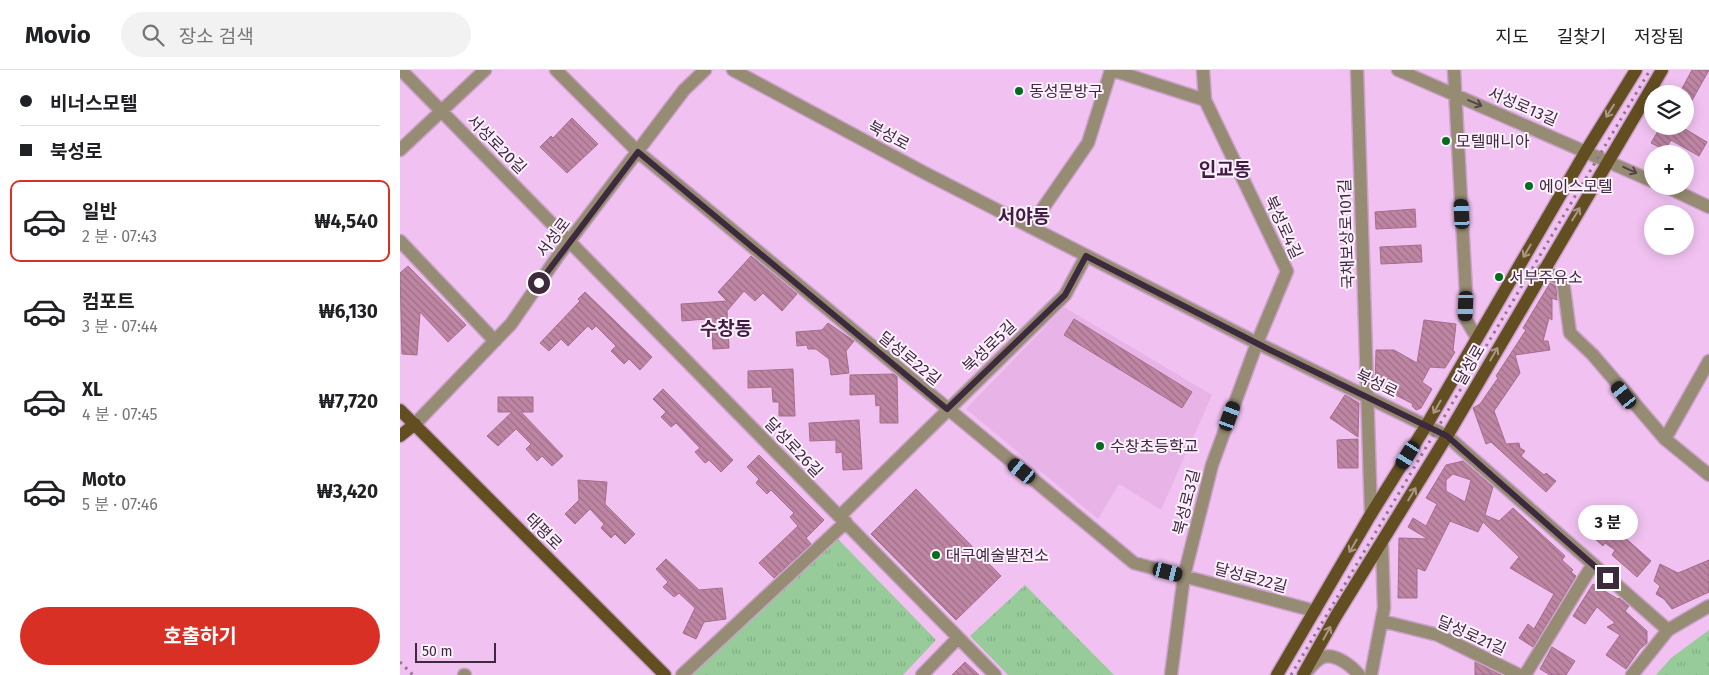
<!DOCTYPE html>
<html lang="ko">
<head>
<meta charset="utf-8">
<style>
  :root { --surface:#fff; --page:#f2f2f2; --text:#202124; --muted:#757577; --line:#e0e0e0; --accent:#d93025 }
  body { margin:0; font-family:"Fira Sans","Noto Sans KR",sans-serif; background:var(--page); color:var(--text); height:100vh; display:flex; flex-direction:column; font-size:19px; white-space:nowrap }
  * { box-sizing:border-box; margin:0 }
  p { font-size:16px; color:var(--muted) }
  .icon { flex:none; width:28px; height:28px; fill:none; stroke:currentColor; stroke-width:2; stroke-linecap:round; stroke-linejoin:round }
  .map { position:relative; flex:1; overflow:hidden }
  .drawer { display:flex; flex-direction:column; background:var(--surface); width:400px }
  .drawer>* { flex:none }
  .top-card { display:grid; align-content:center; height:110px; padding:0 20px; background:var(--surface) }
  .buttons { position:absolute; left:1244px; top:15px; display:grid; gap:10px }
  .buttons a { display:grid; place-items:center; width:50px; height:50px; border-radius:50%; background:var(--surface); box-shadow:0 2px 12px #0003; font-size:25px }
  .scale { position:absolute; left:15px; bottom:12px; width:81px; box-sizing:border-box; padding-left:5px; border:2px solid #3d2b3d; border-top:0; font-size:14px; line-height:18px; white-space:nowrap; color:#3d2b3d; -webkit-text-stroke:4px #fef0fe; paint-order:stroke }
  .end { position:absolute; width:22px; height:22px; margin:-11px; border:6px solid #3d2b3d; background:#fff; box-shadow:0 0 0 2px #fff }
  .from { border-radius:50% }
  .bubble { position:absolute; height:35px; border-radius:18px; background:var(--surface); box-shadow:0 2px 12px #0003; font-size:16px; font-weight:700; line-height:35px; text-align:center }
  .car { position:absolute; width:15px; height:30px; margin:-15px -8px; border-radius:6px; box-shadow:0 0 4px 1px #0007; background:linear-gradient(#222 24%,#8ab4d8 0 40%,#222 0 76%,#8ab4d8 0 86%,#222 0) }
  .top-card b { display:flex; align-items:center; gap:18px; height:48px; font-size:19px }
  .top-card b+b { border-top:1px solid var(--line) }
  .top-card i { width:12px; height:12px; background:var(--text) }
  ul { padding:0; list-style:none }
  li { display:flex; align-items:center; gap:15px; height:82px; margin:0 10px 8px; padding:0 10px; border:2px solid transparent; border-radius:10px }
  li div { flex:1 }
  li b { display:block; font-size:19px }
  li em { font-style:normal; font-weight:700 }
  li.selected { border-color:var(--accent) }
  li>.icon { width:45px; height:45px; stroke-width:1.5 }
  .button { display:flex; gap:10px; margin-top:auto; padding:10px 20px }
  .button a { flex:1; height:58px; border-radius:30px; background:var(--accent); color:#fff; font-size:20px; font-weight:700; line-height:58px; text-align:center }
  header { display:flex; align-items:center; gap:30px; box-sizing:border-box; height:70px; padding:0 25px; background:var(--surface); border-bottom:1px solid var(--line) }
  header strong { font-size:24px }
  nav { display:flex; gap:28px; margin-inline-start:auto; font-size:18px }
  .search { width:350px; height:45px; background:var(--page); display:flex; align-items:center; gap:12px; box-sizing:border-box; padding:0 18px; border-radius:28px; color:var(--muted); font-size:19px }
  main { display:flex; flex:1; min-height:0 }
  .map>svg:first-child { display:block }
  .built { fill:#e8b4e8 }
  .park { fill:url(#park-tufts) }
  .building { fill:url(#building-back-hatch); stroke:#a46d8b; fill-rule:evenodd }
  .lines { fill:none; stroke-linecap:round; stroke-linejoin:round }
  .minor-casing { stroke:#c9a1c9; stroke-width:15 }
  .major-casing { stroke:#c9a1c9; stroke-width:15 }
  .minor { stroke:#968b73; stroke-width:12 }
  .major { stroke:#624e20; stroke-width:12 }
  .rail { stroke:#937393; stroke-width:3; stroke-dasharray:2.5 5; stroke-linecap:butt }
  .oneway { stroke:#53434a }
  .oneway2 { stroke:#a89784 }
  .route { stroke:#3d2b3d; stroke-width:6 }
  .poi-dot { fill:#006e1e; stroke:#fef0fe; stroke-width:2 }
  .labels { text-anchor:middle; stroke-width:4; stroke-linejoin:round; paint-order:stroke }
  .poi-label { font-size:16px; fill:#3d2b3d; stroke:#fef0fe; text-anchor:start }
  .street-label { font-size:16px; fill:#3d2b3d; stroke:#fef0fe }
  .quarter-label { font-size:19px; font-weight:bold; fill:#421d43; stroke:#fef0fe }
</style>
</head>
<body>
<header>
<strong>Movio</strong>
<div class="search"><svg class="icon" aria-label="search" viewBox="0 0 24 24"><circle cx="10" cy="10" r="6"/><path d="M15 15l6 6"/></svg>장소 검색</div>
<nav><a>지도</a><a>길찾기</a><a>저장됨</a></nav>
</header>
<main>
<section class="drawer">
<div class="top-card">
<b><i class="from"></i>비너스모텔</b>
<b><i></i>북성로</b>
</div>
<ul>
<li class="selected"><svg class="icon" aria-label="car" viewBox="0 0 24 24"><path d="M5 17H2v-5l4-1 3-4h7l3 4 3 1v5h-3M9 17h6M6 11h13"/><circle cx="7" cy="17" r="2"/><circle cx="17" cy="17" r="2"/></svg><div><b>일반</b><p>2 분 · 07:43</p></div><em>₩4,540</em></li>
<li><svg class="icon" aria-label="car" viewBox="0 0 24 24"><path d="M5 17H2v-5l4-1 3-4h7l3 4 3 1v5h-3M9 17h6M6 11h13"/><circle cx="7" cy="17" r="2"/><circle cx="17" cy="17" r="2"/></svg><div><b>컴포트</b><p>3 분 · 07:44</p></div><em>₩6,130</em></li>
<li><svg class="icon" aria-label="car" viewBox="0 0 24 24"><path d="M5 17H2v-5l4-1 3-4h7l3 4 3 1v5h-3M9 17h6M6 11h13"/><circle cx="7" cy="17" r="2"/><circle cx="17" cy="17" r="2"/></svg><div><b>XL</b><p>4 분 · 07:45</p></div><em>₩7,720</em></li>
<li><svg class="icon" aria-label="car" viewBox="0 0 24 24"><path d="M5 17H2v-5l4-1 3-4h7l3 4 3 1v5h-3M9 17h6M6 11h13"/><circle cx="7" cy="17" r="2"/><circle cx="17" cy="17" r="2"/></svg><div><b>Moto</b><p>5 분 · 07:46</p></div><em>₩3,420</em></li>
</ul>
<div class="button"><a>호출하기</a></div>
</section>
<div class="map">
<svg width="1309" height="605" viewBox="0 0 1309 605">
  <defs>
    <pattern id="park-tufts" width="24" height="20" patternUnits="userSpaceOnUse" patternTransform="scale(1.25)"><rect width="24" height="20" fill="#97cb9a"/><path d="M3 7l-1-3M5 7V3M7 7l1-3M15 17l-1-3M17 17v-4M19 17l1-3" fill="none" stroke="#83ae86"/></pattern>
    <pattern id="building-back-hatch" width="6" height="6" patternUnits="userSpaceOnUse" patternTransform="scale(1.25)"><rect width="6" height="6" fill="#bf86a4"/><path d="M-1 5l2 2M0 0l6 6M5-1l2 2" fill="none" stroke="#9c6e87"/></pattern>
  </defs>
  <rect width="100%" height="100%" fill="#f1c2f1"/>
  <path class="built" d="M664,237L812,325L761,440L719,414L698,449L566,339Z"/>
  <path class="park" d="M436,467L536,570L503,605H291Z
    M625,515L714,605H608L570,566Z
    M1309,560V605H1256L1271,588Z"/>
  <path class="building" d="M1292,0H1309L1285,43V24H1279Z
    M172,48L198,74L167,103L140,77L151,66L153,68Z
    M1261,56H1280L1307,72L1299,86L1271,70L1265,80L1251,73Z
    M1015,139L1016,157L976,159L975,142Z
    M1021,175L1022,192L981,194L980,177Z
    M351,186L397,224L382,241L363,223L355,231L344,221L327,241L329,278L313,279L312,263L307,264L306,249L282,251L281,234L327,231L318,222Z
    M8,196L66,255L48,272L20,242L17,285L2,284L0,203Z
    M1150,213L1156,216L1157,230L1152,228V250L1149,248L1143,271H1148L1150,280L1115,285L1120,303L1094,341L1106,374L1119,373L1120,378L1125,381L1121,386L1144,405L1146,403L1156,411L1146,422L1091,372L1086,374L1073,338L1080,334L1098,308L1096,306L1126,260L1123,258Z
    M185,222L252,287L240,300L229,289L224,294L211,281L216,276L196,256L192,260L188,256L168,276L161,269L149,281L140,273L180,231L178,229Z
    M674,249L792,322L782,338L664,265Z
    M1024,250L1056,254L1053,281L1055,282L1045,298L1030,297L1022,312L1032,319L1021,338L1016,340L1012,336L1013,334L986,320L975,321L976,280H994L1017,293Z
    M428,253L454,271L446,281L449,303L431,305L429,289L416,279H408L407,275L397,276L396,262L422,260Z
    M393,299L395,346H379V332H373L372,317L348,318V301Z
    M494,304L497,307L498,353H480V335L476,336L475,324L450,325V305Z
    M263,319L333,390L321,402L309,390L305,393L295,382L300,378L276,353L271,357L261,347L266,342L253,329Z
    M945,325L959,333L958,367L930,348Z
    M98,327H133V342H121L163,386L152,396L142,386L137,391L126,379L131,374L116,359L98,376L87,366L112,342H98Z
    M459,350L462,399L443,400L442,382L436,383V370L410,371L409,353Z
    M958,369V398H938L937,370Z
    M359,385L424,450L406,468L411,474L374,508L359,493L398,456L390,447L394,443L371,420L367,424L356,413L359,409L347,397Z
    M1063,391L1093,417L1085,445L1099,451L1113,438L1165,486L1162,490L1173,500L1171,502L1176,506L1133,577L1119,568L1128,554L1134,559L1154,524L1110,498L1119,487L1083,452L1078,462L1050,451L1025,501L1017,498V528H998L999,468L1028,469L1008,457L1013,448L1026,456L1037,434L1026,428L1046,395ZM1053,404L1071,410L1065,432L1046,421V410Z
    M178,410L207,412L205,434L235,464L225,474L215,464L211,468L201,458L204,454L190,439L175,454L165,444L179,430Z
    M516,419L601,506L556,550L471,464Z
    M1192,438L1251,491L1237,507L1212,485L1215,480L1205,473L1203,476L1178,454Z
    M266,489L299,520L322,518L326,549L304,552L296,569L283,563L295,538L279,523L274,527L263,517L268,512L256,499Z
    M1309,490V522L1272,539L1264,529L1256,524L1260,516L1254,511L1260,494L1278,503Z
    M1193,514L1218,529L1219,528L1229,536L1225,541L1247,561V573L1240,579L1226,599L1206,585L1220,565L1207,557L1215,553L1197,537L1185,554L1173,546Z
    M1152,577L1175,591L1166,605H1150L1140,599Z
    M565,592L579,605H552Z
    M1075,592L1101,605H1075Z"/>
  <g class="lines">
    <g class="minor-casing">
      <path id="minor" d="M1,0L595,605
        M156,0L238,82L734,493L915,541
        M333,0L523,102L857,273L1047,366L1268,560
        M712,0L805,30
        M957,0L971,444
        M998,0L1252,111
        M1054,0L1066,223L1065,248L1077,268
        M0,80L85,0
        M1265,116L1309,137
        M630,157L688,73L711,0
        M0,171L95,271
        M1143,200L1163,211L1170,263L1193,285L1265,369L1309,405
        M15,354L111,254L158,186L284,20L305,0
        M1265,369L1309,291
        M440,446L665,225L686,186
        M982,551L1038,565L1119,605
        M907,601C911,597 917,589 923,587C935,583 952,596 959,605
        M64,605H65
        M282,605L446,452
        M522,605L558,568
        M771,605L784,506L812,395L857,273L887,201L805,30L803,0
        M971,605L984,538L982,474
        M1125,605L1193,494
        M1232,605L1268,560L1309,536"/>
    </g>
    <g class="major-casing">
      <path id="major" d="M0,340L265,605
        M0,366L15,354
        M877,605L971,444L1026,356L1186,81L1236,0
        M903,605L936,546L1047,366L1262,0"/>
    </g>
    <use href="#minor" class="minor"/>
    <use href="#major" class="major"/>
    <path class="rail" d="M0,592L13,605
      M891,605L1250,0"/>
  </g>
  <defs><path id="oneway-shaft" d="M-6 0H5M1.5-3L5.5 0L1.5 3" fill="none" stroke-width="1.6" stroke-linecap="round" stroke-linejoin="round" transform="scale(1.25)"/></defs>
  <g class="oneway">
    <use href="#oneway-shaft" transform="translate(1075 33) rotate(23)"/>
    <use href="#oneway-shaft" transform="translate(1230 100) rotate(25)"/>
  </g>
  <g class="oneway2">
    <use href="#oneway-shaft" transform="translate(1210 41) rotate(122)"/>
    <use href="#oneway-shaft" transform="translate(1176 144) rotate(-59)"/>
    <use href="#oneway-shaft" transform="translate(1127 181) rotate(120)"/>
    <use href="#oneway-shaft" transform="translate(1094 284) rotate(-60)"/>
    <use href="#oneway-shaft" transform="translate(1037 337) rotate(120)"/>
    <use href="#oneway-shaft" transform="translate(1012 424) rotate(-59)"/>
    <use href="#oneway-shaft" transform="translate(953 476) rotate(120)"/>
    <use href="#oneway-shaft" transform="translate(927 563) rotate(-61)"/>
  </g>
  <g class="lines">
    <path class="route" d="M139,213L238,82L547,339L665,225L686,186L870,280L1047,366L1208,508"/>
  </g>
  <g class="poi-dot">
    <circle cx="619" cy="21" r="5"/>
    <circle cx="1046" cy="71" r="5"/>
    <circle cx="1129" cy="116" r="5"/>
    <circle cx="1099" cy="207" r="5"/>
    <circle cx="700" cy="376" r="5"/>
    <circle cx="536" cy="485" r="5"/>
  </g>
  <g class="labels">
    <g class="poi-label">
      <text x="629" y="27">동성문방구</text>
      <text x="1056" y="77">모텔매니아</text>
      <text x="1139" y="122">에이스모텔</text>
      <text x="1109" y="213">서부주유소</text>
      <text x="710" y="382">수창초등학교</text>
      <text x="546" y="491">대구예술발전소</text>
    </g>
    <g class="street-label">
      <text transform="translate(1123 36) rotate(23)" y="6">서성로13길</text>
      <text transform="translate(489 65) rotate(28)" y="6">북성로</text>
      <text transform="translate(97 74) rotate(45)" y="6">서성로20길</text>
      <text transform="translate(884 157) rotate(65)" y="6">북성로4길</text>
      <text transform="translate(946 164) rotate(-92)" y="6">국채보상로101길</text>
      <text transform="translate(153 167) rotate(-53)" y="6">서성로</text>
      <text transform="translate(589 276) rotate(-44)" y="6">북성로5길</text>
      <text transform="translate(510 288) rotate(39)" y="6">달성로22길</text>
      <text transform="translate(1069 295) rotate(-60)" y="6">달성로</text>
      <text transform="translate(977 313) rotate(26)" y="6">북성로</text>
      <text transform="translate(394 377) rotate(46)" y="6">달성로26길</text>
      <text transform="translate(786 432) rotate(-76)" y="6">북성로3길</text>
      <text transform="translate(144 461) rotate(45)" y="6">태평로</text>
      <text transform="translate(851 507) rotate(15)" y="6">달성로22길</text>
      <text transform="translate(1072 565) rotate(24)" y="6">달성로21길</text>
    </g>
    <g class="quarter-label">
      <text x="825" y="106">인교동</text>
      <text x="624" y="153">서야동</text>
      <text x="326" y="265">수창동</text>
    </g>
  </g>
</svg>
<div class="buttons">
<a><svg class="icon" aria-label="layers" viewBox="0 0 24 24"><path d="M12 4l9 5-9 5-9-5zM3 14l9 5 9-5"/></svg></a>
<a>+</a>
<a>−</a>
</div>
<div class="scale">50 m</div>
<i class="end from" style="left:139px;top:213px"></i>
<i class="end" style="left:1208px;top:508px"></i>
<div class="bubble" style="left:1178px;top:435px;width:60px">3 분</div>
<i class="car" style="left:1062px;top:144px;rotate:357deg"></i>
<i class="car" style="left:1066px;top:236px;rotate:182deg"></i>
<i class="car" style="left:1224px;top:325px;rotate:322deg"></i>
<i class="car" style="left:830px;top:346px;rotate:20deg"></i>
<i class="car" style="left:1008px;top:385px;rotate:212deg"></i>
<i class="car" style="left:622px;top:401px;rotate:309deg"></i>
<i class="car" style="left:768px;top:502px;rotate:104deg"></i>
</div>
</main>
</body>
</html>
